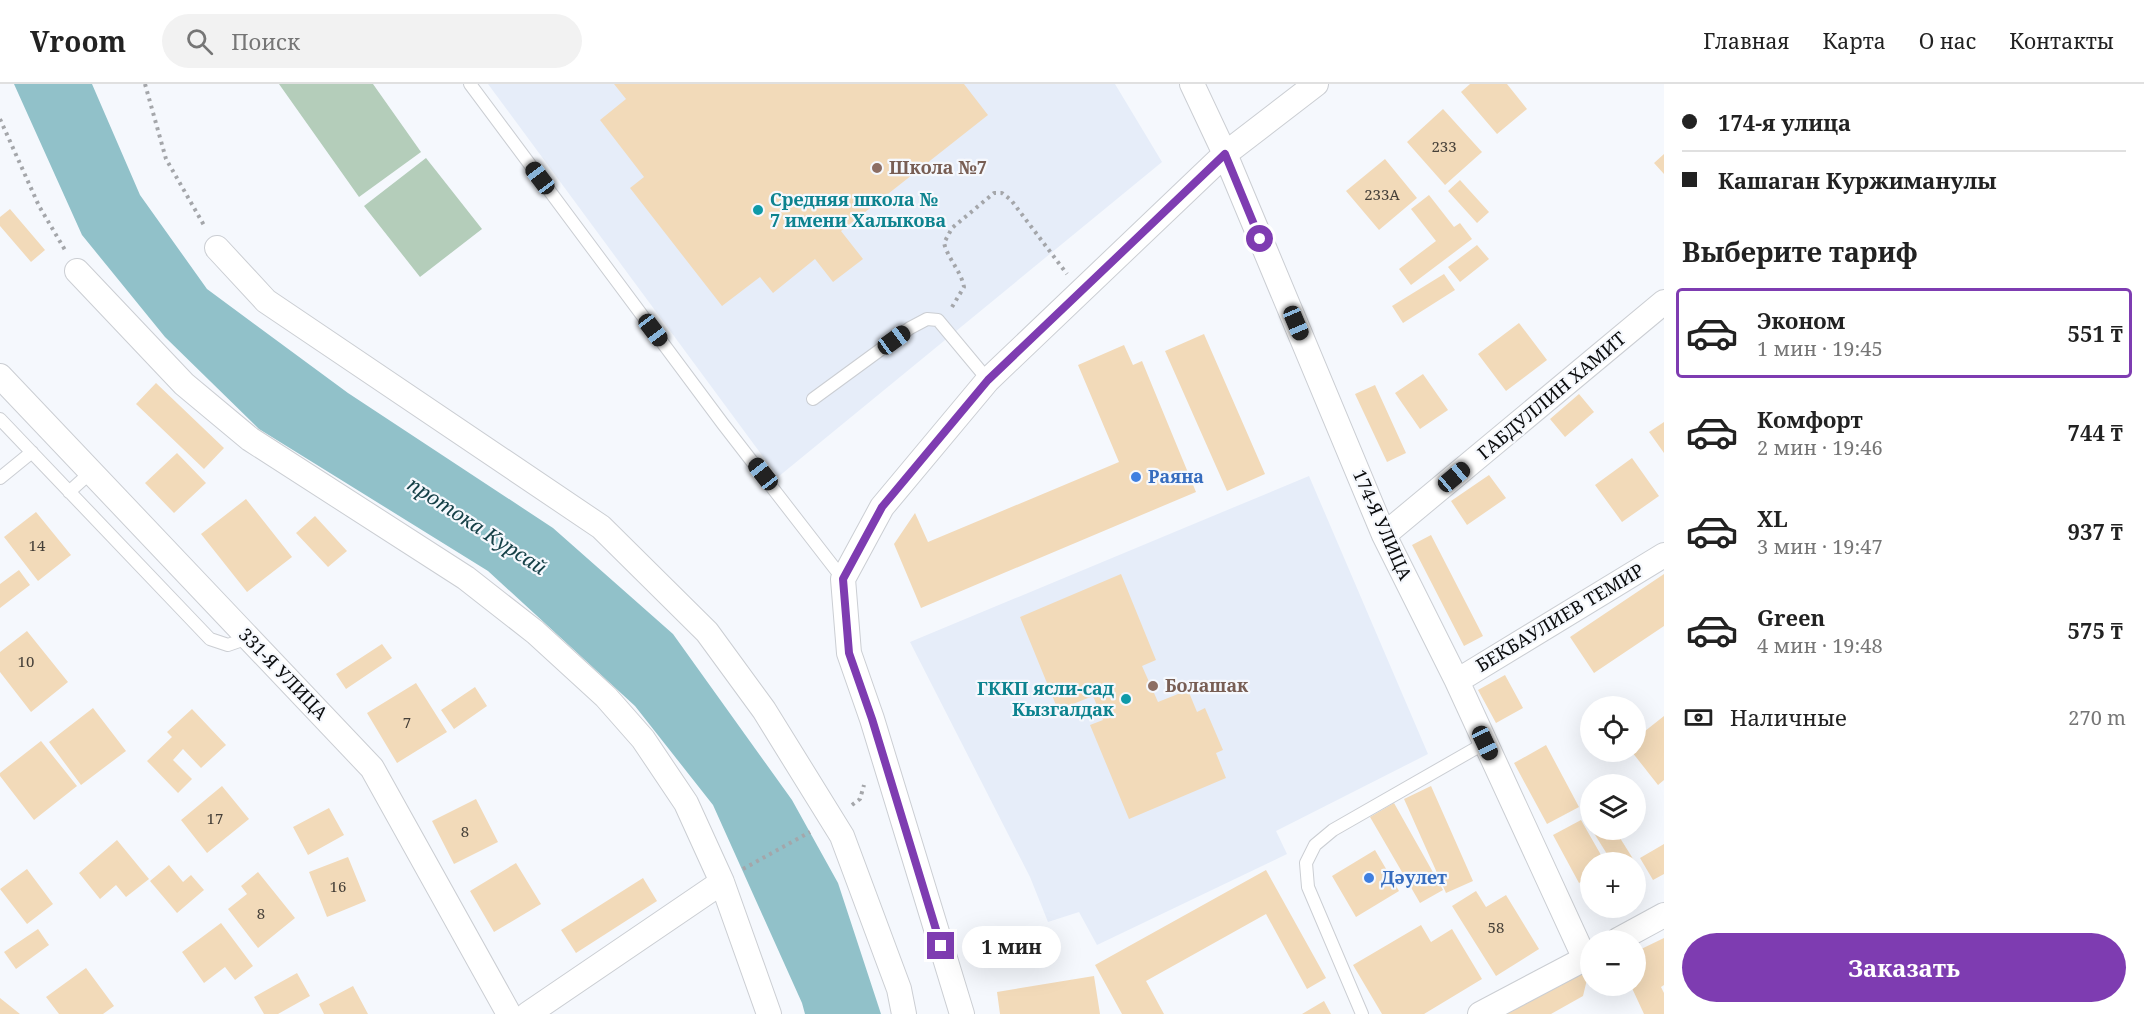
<!DOCTYPE html>
<html lang="ru">
<head>
<meta charset="utf-8">
<style>
  :root { --surface:#fff; --page:#f2f2f2; --text:#222; --muted:#767676; --line:#e0e0e0; --accent:#7e3cb1 }
  body { margin:0; font-family:"Noto Serif",serif; background:var(--page); color:var(--text); height:100vh; display:flex; flex-direction:column; font-size:22px; white-space:nowrap }
  * { box-sizing:border-box; margin:0 }
  p { font-size:20px; color:var(--muted) }
  .icon { flex:none; width:33px; height:33px; fill:none; stroke:currentColor; stroke-width:2; stroke-linecap:round; stroke-linejoin:round }
  .map { position:relative; flex:1; overflow:hidden }
  .drawer { display:flex; flex-direction:column; background:var(--surface); width:480px }
  .drawer>* { flex:none }
  .top-card { display:grid; align-content:center; height:132px; padding:0 18px; background:var(--surface) }
  .controls { position:absolute; left:1580px; top:612px; display:grid; gap:12px }
  .controls a { display:grid; place-items:center; width:66px; height:66px; border-radius:50%; background:var(--surface); box-shadow:0 6px 24px #0002; font-size:30px }
  .end { position:absolute; width:27px; height:27px; margin:-14px; border:8px solid #7e3cb1; background:#fff; box-shadow:0 0 0 3px #fff }
  .from { border-radius:50% }
  .bubble { position:absolute; height:42px; border-radius:21px; background:var(--surface); box-shadow:0 6px 24px #0002; font-size:20px; font-weight:700; line-height:42px; text-align:center }
  .car { position:absolute; width:18px; height:36px; margin:-18px -9px; border-radius:8px; box-shadow:0 0 4px 2px #0007; background:linear-gradient(#222 24%,#8ab4d8 0 40%,#222 0 76%,#8ab4d8 0 86%,#222 0) }
  .top-card b { display:flex; align-items:center; gap:21px; height:57px; font-size:22px }
  .top-card b+b { border-top:2px solid var(--line) }
  .top-card i { width:15px; height:15px; background:var(--text) }
  ul { padding:0; list-style:none }
  li { display:flex; align-items:center; gap:18px; height:90px; margin:0 12px 9px; padding:0 6px; border:3px solid transparent; border-radius:6px }
  li div { flex:1 }
  li b { display:block; font-size:22px }
  li em { font-style:normal; font-weight:700 }
  li.selected { border-color:var(--accent) }
  li>.icon { width:54px; height:54px; stroke-width:1.5 }
  h2 { padding:0 18px; font-size:27px; line-height:72px }
  .pay { display:flex; align-items:center; gap:15px; height:66px; padding:0 18px; font-size:22px }
  .pay p { margin-inline-start:auto }
  .cta { display:flex; gap:12px; margin-top:auto; padding:12px 18px }
  .cta a { flex:1; height:69px; border-radius:36px; background:var(--accent); color:#fff; font-size:24px; font-weight:700; line-height:69px; text-align:center }
  header { display:flex; align-items:center; gap:36px; box-sizing:border-box; height:84px; padding:0 30px; background:var(--surface); border-bottom:2px solid var(--line) }
  header strong { font-size:28px }
  nav { display:flex; gap:33px; margin-inline-start:auto; font-size:21px }
  .search { width:420px; height:54px; background:var(--page); display:flex; align-items:center; gap:15px; box-sizing:border-box; padding:0 21px; border-radius:33px; color:var(--muted); font-size:22px }
  main { display:flex; flex:1; min-height:0 }
  .map>svg:first-child { display:block }
  .built { fill:#e6edf9 }
  .park { fill:#b4cdba }
  .water { fill:#91c1c9 }
  .building { fill:#f2dab9 }
  .lines { fill:none; stroke-linecap:round; stroke-linejoin:round }
  .lane-casing { stroke:#cbced3; stroke-width:14 }
  .street-casing { stroke:#cbced3; stroke-width:26 }
  .path { stroke:#a4a6aa; stroke-width:4; stroke-dasharray:3 4.5; stroke-linecap:butt }
  .lane { stroke:#fff; stroke-width:12 }
  .street { stroke:#fff; stroke-width:24 }
  .route { stroke:#7e3cb1; stroke-width:8 }
  .education-dot { fill:#8d6e63; stroke:#f5f8fd; stroke-width:2 }
  .culture-dot { fill:#0f9aa8; stroke:#f5f8fd; stroke-width:2 }
  .shop-dot { fill:#3f7fe0; stroke:#f5f8fd; stroke-width:2 }
  .labels { text-anchor:middle; stroke-width:4.5; stroke-linejoin:round; paint-order:stroke }
  .number-label { font-size:15px; fill:#464039 }
  .education-label { font-size:18px; font-weight:bold; fill:#785e54; stroke:#f5f8fd; text-anchor:start }
  .culture-label { font-size:18px; font-weight:bold; fill:#0d838f; stroke:#f5f8fd; text-anchor:start }
  .street-label { font-size:18px; fill:#0c0d0e; stroke:#f5f8fd }
  .shop-label { font-size:18px; font-weight:bold; fill:#366cbe; stroke:#f5f8fd; text-anchor:start }
  .water-label { font-size:20px; font-style:italic; fill:#164148; stroke:#f5f8fd }
</style>
</head>
<body>
<header>
<strong>Vroom</strong>
<div class="search"><svg class="icon" aria-label="search" viewBox="0 0 24 24"><circle cx="10" cy="10" r="6"/><path d="M15 15l6 6"/></svg>Поиск</div>
<nav><a>Главная</a><a>Карта</a><a>О нас</a><a>Контакты</a></nav>
</header>
<main>
<div class="map">
<svg width="1664" height="930" viewBox="0 0 1664 930">
  <rect width="100%" height="100%" fill="#f5f8fd"/>
  <path class="built" d="M488,0H1115L1162,78L778,393Z
    M1309,392L1428,670L1276,747L1287,770L1097,861L1079,828L1048,838L1030,793L910,558Z"/>
  <path class="park" d="M279,0H373L421,68L359,113Z
    M426,74L482,145L420,193L364,122Z"/>
  <path class="water" d="M14,0H92L140,111L207,205L348,309L553,444L673,550L792,716L838,799L881,930H805L802,919L713,721L635,622L488,487L259,345L165,253L82,151Z"/>
  <path class="building" d="M614,0H964L988,31L841,147L863,175L833,198L815,175L773,209L760,193L722,222L630,104L644,93L600,36L626,15Z
    M1470,0H1507L1527,25L1497,50L1461,8Z
    M1443,25L1482,68L1445,101L1407,58Z
    M1664,70V90L1654,79Z
    M1385,75L1417,114L1379,146L1346,107Z
    M1460,96L1489,128L1477,139L1448,107Z
    M1429,111L1454,143L1460,139L1472,155L1411,201L1399,185L1436,157L1411,125Z
    M10,125L45,166L31,178L0,142V133Z
    M1477,161L1489,175L1460,198L1448,183Z
    M1444,190L1455,206L1403,239L1392,222Z
    M1519,239L1547,276L1506,307L1478,270Z
    M1204,250L1265,390L1227,407L1165,267Z
    M1124,261L1133,281L1142,277L1196,408L921,524L894,460L915,429L928,458L1119,378L1078,281Z
    M1423,290L1448,326L1420,345L1395,309Z
    M156,299L224,364L204,385L136,320Z
    M1375,301L1406,369L1387,378L1355,310Z
    M1579,310L1594,328L1565,353L1550,335Z
    M1664,338V369L1649,348Z
    M177,369L206,399L174,429L145,399Z
    M1632,374L1659,412L1622,438L1595,401Z
    M1489,391L1506,414L1467,441L1451,417Z
    M246,415L292,473L247,508L201,450Z
    M36,428L71,471L38,497L4,453Z
    M315,432L347,467L328,483L296,449Z
    M1431,451L1483,552L1464,562L1412,461Z
    M19,486L30,501L0,524V500Z
    M1121,490L1156,576L1142,582L1158,618L1188,606L1197,628L1205,624L1223,666L1216,669L1226,694L1129,735L1090,641L1103,636L1093,612L1058,626L1020,533Z
    M1664,490V542L1594,589L1570,553Z
    M27,547L68,598L31,628L0,588V568Z
    M382,560L392,574L346,605L336,590Z
    M1505,591L1523,624L1496,639L1478,606Z
    M416,599L447,648L397,679L367,629Z
    M475,603L487,622L454,645L441,626Z
    M93,624L126,667L81,701L49,658Z
    M192,625L226,661L201,684L183,665L173,676L192,695L178,709L147,677L172,653L167,648Z
    M1664,632V696L1658,701L1632,668H1635V655Z
    M41,657L77,702L34,736L0,692V689Z
    M1546,661L1579,723L1547,740L1514,679Z
    M222,702L249,735L207,769L181,736Z
    M1431,702L1473,797L1446,809L1404,715Z
    M476,715L498,758L454,780L432,737Z
    M1394,719L1443,806L1420,819L1370,733Z
    M329,724L344,751L308,771L293,743Z
    M1581,736L1605,778H1590V793L1579,799L1553,751Z
    M1592,746H1615L1635,778H1612Z
    M117,756L149,795L126,813L116,801L100,815L79,789Z
    M1664,760V790L1653,796L1640,774Z
    M1375,766L1399,807L1356,833L1332,792Z
    M348,773L366,817L327,833L309,788Z
    M516,779L541,820L494,848L470,807Z
    M169,781L183,798L191,791L204,806L177,829L150,797Z
    M27,785L53,820L27,840L0,805Z
    M1266,786L1326,894L1307,905L1266,830L1146,897L1164,930H1122L1095,881Z
    M258,788L295,834L258,864L228,825L247,810L241,802Z
    M643,794L657,817L576,869L561,846Z
    M1476,807L1486,823L1506,811L1539,865L1496,892L1452,822Z
    M221,839L253,882L235,896L225,883L204,899L182,868Z
    M1421,841L1431,858L1452,845L1482,895L1424,930H1382L1353,881Z
    M38,845L49,861L16,885L4,868Z
    M1664,854V901L1661,903L1664,909V930H1644L1631,902H1635V868Z
    M1590,883L1583,912L1551,930H1506Z
    M86,884L114,922L103,930H59L46,913Z
    M297,889L310,912L278,930H264L254,913Z
    M1094,892L1100,930H1000L997,908Z
    M353,902L368,930H324L319,920Z
    M0,914L20,930H0Z
    M1324,917L1331,930H1302Z"/>
  <g class="lines">
    <g class="lane-casing">
      <path id="lane" d="M470,0L723,340L843,495
        M813,315L910,244L927,235L938,236L988,296
        M0,335L210,555L228,561L248,554
        M0,394L32,368
        M69,408L91,388
        M1362,930L1308,803L1306,779L1315,761L1333,746L1485,659"/>
    </g>
    <g class="street-casing">
      <path id="street" d="M1192,0L1225,70L1384,451L1457,597L1585,875
        M217,164L266,217L601,443L707,548L764,626L842,752L899,905L904,930
        M77,187L184,300L250,355L466,494L535,548L606,613L643,655L686,719L722,798L769,930
        M0,292L372,684L509,930
        M1384,451L1664,218
        M1457,597L1664,471
        M1618,856L1664,831
        M528,930L722,798
        M962,930L872,635L849,569L843,495L882,423L988,296L1225,70L1316,0
        M1480,930L1590,872"/>
    </g>
    <path class="path" d="M145,0L166,75L205,143
      M0,35L39,122L65,166
      M952,223L964,203C961,187 948,175 944,159L952,144L994,109H1002L1011,116L1067,190
      M852,721L860,715L864,701
      M743,785L810,748"/>
    <use href="#lane" class="lane"/>
    <use href="#street" class="street"/>
  </g>
  <g class="lines">
    <path class="route" d="M941,862L872,635L849,569L843,495L882,423L988,296L1225,70L1260,155"/>
  </g>
  <g class="education-dot">
    <circle cx="877" cy="84" r="6"/>
    <circle cx="1153" cy="602" r="6"/>
  </g>
  <g class="culture-dot">
    <circle cx="758" cy="126" r="6"/>
    <circle cx="1126" cy="615" r="6"/>
  </g>
  <g class="shop-dot">
    <circle cx="1136" cy="393" r="6"/>
    <circle cx="1369" cy="794" r="6"/>
  </g>
  <g class="labels">
    <g class="number-label">
      <text x="1444" y="68">233</text>
      <text x="1382" y="116">233А</text>
      <text x="37" y="467">14</text>
      <text x="26" y="583">10</text>
      <text x="407" y="644">7</text>
      <text x="215" y="740">17</text>
      <text x="465" y="753">8</text>
      <text x="338" y="808">16</text>
      <text x="261" y="835">8</text>
      <text x="1496" y="849">58</text>
    </g>
    <g class="education-label">
      <text x="889" y="90">Школа №7</text>
      <text x="1165" y="608">Болашак</text>
    </g>
    <g class="culture-label">
      <text x="770" y="122">Средняя школа №<tspan x="770" dy="21">7 имени Халыкова</tspan></text>
      <text x="1114" y="611" text-anchor="end">ГККП ясли-сад<tspan x="1114" dy="21">Кызгалдак</tspan></text>
    </g>
    <g class="street-label">
      <text transform="translate(1552 312) rotate(-40)" y="6">ГАБДУЛЛИН ХАМИТ</text>
      <text transform="translate(1382 441) rotate(66)" y="6">174-Я УЛИЦА</text>
      <text transform="translate(1560 534) rotate(-31)" y="6">БЕКБАУЛИЕВ ТЕМИР</text>
      <text transform="translate(283 590) rotate(46)" y="6">331-Я УЛИЦА</text>
    </g>
    <g class="shop-label">
      <text x="1148" y="399">Раяна</text>
      <text x="1381" y="800">Дәулет</text>
    </g>
    <g class="water-label">
      <text transform="translate(477 442) rotate(33)" y="7">протока Курсай</text>
    </g>
  </g>
</svg>
<div class="controls">
<a><svg class="icon" aria-label="locate" viewBox="0 0 24 24"><circle cx="12" cy="12" r="6"/><path d="M12 2v4M12 18v4M2 12h4M18 12h4"/></svg></a>
<a><svg class="icon" aria-label="layers" viewBox="0 0 24 24"><path d="M12 4l9 5-9 5-9-5zM3 14l9 5 9-5"/></svg></a>
<a>+</a>
<a>−</a>
</div>
<i class="end from" style="left:1260px;top:155px"></i>
<i class="end" style="left:941px;top:862px"></i>
<div class="bubble" style="left:962px;top:842px;width:99px">1 мин</div>
<i class="car" style="left:540px;top:94px;rotate:323deg"></i>
<i class="car" style="left:1296px;top:239px;rotate:157deg"></i>
<i class="car" style="left:653px;top:246px;rotate:143deg"></i>
<i class="car" style="left:894px;top:256px;rotate:54deg"></i>
<i class="car" style="left:763px;top:390px;rotate:322deg"></i>
<i class="car" style="left:1454px;top:393px;rotate:50deg"></i>
<i class="car" style="left:1485px;top:659px;rotate:155deg"></i>
</div>
<section class="drawer">
<div class="top-card">
<b><i class="from"></i>174-я улица</b>
<b><i></i>Кашаган Куржиманулы</b>
</div>
<h2>Выберите тариф</h2>
<ul>
<li class="selected"><svg class="icon" aria-label="car" viewBox="0 0 24 24"><path d="M5 17H2v-5l4-1 3-4h7l3 4 3 1v5h-3M9 17h6M6 11h13"/><circle cx="7" cy="17" r="2"/><circle cx="17" cy="17" r="2"/></svg><div><b>Эконом</b><p>1 мин · 19:45</p></div><em>551 ₸</em></li>
<li><svg class="icon" aria-label="car" viewBox="0 0 24 24"><path d="M5 17H2v-5l4-1 3-4h7l3 4 3 1v5h-3M9 17h6M6 11h13"/><circle cx="7" cy="17" r="2"/><circle cx="17" cy="17" r="2"/></svg><div><b>Комфорт</b><p>2 мин · 19:46</p></div><em>744 ₸</em></li>
<li><svg class="icon" aria-label="car" viewBox="0 0 24 24"><path d="M5 17H2v-5l4-1 3-4h7l3 4 3 1v5h-3M9 17h6M6 11h13"/><circle cx="7" cy="17" r="2"/><circle cx="17" cy="17" r="2"/></svg><div><b>XL</b><p>3 мин · 19:47</p></div><em>937 ₸</em></li>
<li><svg class="icon" aria-label="car" viewBox="0 0 24 24"><path d="M5 17H2v-5l4-1 3-4h7l3 4 3 1v5h-3M9 17h6M6 11h13"/><circle cx="7" cy="17" r="2"/><circle cx="17" cy="17" r="2"/></svg><div><b>Green</b><p>4 мин · 19:48</p></div><em>575 ₸</em></li>
</ul>
<div class="pay"><svg class="icon" aria-label="cash" viewBox="0 0 24 24"><path d="M3 7h18v10H3z"/><circle cx="12" cy="12" r="2"/></svg>Наличные<p>270 m</p></div>
<div class="cta"><a>Заказать</a></div>
</section>
</main>
</body>
</html>
